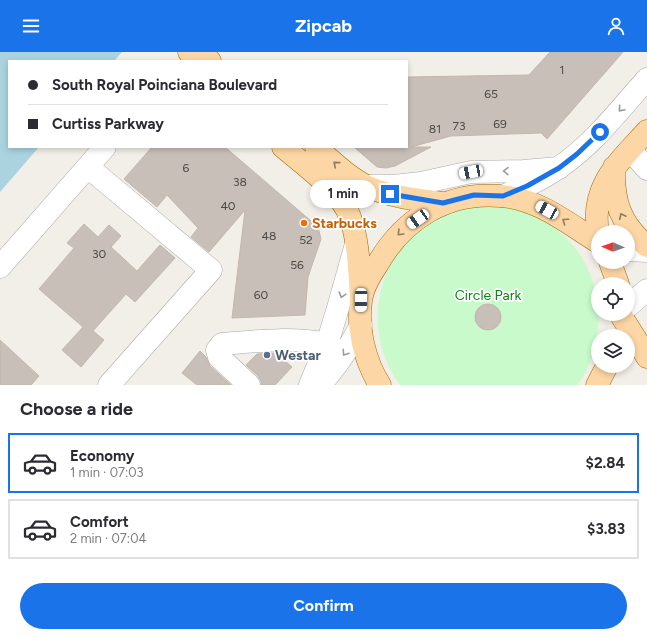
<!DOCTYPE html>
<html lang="en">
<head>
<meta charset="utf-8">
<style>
  :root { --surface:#fff; --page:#f7f7f7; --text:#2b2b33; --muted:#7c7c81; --line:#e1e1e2; --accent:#1a73e8 }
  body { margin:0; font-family:Figtree,sans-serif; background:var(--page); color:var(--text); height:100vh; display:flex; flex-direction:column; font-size:15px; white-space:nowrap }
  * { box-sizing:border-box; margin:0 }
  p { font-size:13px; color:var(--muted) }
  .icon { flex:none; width:22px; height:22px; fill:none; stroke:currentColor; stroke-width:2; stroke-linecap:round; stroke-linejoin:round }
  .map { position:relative; height:333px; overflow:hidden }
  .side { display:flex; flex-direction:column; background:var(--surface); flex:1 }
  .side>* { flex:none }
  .guide { position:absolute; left:8px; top:8px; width:400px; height:88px; border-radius:0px; box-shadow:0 2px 6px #0003; display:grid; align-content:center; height:88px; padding:0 20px; background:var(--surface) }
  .needle { width:26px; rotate:272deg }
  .fabs { position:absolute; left:591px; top:173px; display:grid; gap:8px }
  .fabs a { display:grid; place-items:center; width:44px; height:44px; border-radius:50%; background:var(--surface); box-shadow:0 2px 6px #0003; font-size:20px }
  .end { position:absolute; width:18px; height:18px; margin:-9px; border:5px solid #1a73e8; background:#fff; box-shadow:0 0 0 2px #fff }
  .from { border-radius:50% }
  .bubble { position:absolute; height:28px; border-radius:14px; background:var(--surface); box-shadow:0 2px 6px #0003; font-size:13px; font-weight:700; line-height:28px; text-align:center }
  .car { position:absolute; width:12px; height:24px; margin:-12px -6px; border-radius:5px; box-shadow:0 0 3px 1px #0007; background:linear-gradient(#fff 24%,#345 0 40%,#fff 0 76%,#345 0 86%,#fff 0) }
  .guide b { display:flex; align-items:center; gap:14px; height:38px; font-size:15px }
  .guide b+b { border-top:1px solid var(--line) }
  .guide i { width:10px; height:10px; background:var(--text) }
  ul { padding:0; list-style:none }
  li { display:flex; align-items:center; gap:12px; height:60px; margin:0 8px 6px; padding:0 12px; border:2px solid var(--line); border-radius:0px }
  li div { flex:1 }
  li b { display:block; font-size:15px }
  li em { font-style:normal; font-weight:700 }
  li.active { border-color:var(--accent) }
  li>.icon { width:36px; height:36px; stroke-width:1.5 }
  h2 { padding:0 20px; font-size:18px; line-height:48px }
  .button { display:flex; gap:8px; margin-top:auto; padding:8px 20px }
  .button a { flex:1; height:46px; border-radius:24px; background:var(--accent); color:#fff; font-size:16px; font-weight:700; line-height:46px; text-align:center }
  header { display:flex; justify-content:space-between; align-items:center; height:52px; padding:0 20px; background:var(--accent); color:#fff; font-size:18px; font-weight:700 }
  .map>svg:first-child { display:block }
  .park { fill:#c8facc }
  .water { fill:#aad3df }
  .building { fill:#c7bfb8; stroke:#c4b6ab }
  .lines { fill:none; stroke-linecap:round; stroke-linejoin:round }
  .minor-casing { stroke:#a9a9a9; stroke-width:23 }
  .major-casing { stroke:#a06b00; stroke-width:23 }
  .minor { stroke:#fff; stroke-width:22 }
  .major { stroke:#fcd6a4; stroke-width:22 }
  .oneway { stroke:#9c9c9c }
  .oneway2 { stroke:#8f7c63 }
  .route { stroke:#1a73e8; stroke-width:5 }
  .food-dot { fill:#e8710a; stroke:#fff; stroke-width:1.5 }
  .service-dot { fill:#5c6f8a; stroke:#fff; stroke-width:1.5 }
  .labels { text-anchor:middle; stroke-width:3.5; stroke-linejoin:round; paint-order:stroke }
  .number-label { font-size:12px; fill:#4b4948 }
  .food-label { font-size:14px; font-weight:bold; fill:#c56008; stroke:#fff; text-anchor:start }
  .park-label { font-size:14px; fill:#0c8416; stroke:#fff }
  .service-label { font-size:14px; font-weight:bold; fill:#4e5e75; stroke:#fff; text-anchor:start }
</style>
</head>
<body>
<header><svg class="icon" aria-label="menu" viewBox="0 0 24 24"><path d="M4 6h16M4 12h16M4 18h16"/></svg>Zipcab<svg class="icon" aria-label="person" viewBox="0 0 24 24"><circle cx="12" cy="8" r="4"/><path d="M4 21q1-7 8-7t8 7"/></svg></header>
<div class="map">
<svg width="647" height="333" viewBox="0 0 647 333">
  <rect width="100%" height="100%" fill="#f2efe9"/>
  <path class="park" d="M491,154C503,155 515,156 527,161C569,176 598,217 598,262H599C598,287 593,313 577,333H400C359,277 376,198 438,166C455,157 473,155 491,154Z"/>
  <path class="water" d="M0,0H122L114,9H9V95H39L0,140Z"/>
  <path class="building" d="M550,0H623L547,87L541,81L451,84L411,95H431L395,114L386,116L377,115L354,95H407V25L529,23Z
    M152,95H225L318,175L321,187L308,225L305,263L232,266L245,158L209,200L191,185L198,176L167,143L157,155L124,127Z
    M84,172L98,185L109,173L121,184L111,195L137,219L160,193L175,206L135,250L126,242L93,279L104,288L81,315L62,298L83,275L39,237L74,196L67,191Z
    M475 265a13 13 0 1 1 26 0a13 13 0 1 1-26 0Z
    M0,288L39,324L31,333H0Z
    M200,299L206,305L210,314L231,333H197L182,321Z
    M276,301L292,315L275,333H261V329L258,324L246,313L257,302Z"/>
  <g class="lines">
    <g class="minor-casing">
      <path id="minor" d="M630,98L647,117
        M88,115L211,218L109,333
        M369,134H394L421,131L471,120L524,119L559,116
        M503,144C522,136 541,128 558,116C593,93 619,58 647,27
        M628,198L647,199
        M0,215L105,95
        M628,254L647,238
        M249,333L219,305L217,298L222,292C257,289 292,285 327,292
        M310,333L327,292L338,256L356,192
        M320,333C336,315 350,295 361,273"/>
    </g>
    <g class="major-casing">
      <path id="major" d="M189,0L210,9
        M283,95C304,113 341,139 350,165C359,190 359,218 361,244
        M316,95C332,109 348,125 368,135C391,145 418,148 443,151
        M614,115C613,149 620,172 647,194
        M598,180C590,134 619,110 647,79
        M610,210L618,232
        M622,265L647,305
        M380,333C365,310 357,276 361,249C362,238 371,222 377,213C403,167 447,139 501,144C539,147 567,171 598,190
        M597,333L607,314"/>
    </g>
    <use href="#minor" class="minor"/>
    <use href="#major" class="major"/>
  </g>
  <defs><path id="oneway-chevron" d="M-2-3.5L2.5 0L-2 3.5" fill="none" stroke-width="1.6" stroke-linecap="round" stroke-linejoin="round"/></defs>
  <g class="oneway">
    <use href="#oneway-chevron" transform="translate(621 57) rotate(131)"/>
    <use href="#oneway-chevron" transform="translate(506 119) rotate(-179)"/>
    <use href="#oneway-chevron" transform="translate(342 243) rotate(106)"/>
    <use href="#oneway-chevron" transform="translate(345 301) rotate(124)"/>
  </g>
  <g class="oneway2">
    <use href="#oneway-chevron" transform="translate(336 112) rotate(-140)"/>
    <use href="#oneway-chevron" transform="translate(622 164) rotate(-116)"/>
    <use href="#oneway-chevron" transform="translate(565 169) rotate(-145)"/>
    <use href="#oneway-chevron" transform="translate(400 181) rotate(135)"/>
  </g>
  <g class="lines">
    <path class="route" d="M390,142L443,151L474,143L503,144L527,134L559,116L577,102L600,80"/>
  </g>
  <circle class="food-dot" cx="304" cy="171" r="4"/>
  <circle class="service-dot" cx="267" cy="303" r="4"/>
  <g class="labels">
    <g class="number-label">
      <text x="562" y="22">1</text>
      <text x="491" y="46">65</text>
      <text x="500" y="76">69</text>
      <text x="459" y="78">73</text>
      <text x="435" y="81">81</text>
      <text x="186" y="120">6</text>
      <text x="240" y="134">38</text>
      <text x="228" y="158">40</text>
      <text x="269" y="188">48</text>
      <text x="306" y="192">52</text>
      <text x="99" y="206">30</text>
      <text x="297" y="217">56</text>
      <text x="261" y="247">60</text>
    </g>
    <g class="food-label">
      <text x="312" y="176">Starbucks</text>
    </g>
    <g class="park-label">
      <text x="488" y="248">Circle Park</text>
    </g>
    <g class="service-label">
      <text x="275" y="308">Westar</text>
    </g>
  </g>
</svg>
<div class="fabs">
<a><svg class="needle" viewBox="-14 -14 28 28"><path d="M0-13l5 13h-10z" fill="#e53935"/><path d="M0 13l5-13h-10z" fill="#7c7c81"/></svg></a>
<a><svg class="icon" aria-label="locate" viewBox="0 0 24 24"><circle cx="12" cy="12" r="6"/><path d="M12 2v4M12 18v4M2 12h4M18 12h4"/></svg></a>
<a><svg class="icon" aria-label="layers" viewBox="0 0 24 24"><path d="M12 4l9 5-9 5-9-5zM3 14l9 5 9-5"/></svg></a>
</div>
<i class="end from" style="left:600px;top:80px"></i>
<i class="end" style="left:390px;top:142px"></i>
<div class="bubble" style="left:310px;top:128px;width:66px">1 min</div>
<i class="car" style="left:471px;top:120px;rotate:259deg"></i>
<i class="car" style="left:547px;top:158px;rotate:299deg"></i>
<i class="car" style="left:418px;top:167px;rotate:236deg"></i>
<i class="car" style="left:361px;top:248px;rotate:181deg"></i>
<div class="guide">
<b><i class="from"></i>South Royal Poinciana Boulevard</b>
<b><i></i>Curtiss Parkway</b>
</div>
</div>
<section class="side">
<h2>Choose a ride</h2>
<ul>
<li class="active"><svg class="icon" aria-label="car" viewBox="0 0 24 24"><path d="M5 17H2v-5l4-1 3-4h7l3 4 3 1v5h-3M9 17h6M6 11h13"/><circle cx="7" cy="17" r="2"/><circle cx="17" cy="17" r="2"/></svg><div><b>Economy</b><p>1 min · 07:03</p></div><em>$2.84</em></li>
<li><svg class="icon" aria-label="car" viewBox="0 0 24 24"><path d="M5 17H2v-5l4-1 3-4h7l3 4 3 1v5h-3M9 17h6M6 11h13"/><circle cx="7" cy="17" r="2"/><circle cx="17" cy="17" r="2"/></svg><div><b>Comfort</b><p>2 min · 07:04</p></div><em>$3.83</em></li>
</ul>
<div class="button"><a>Confirm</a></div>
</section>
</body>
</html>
